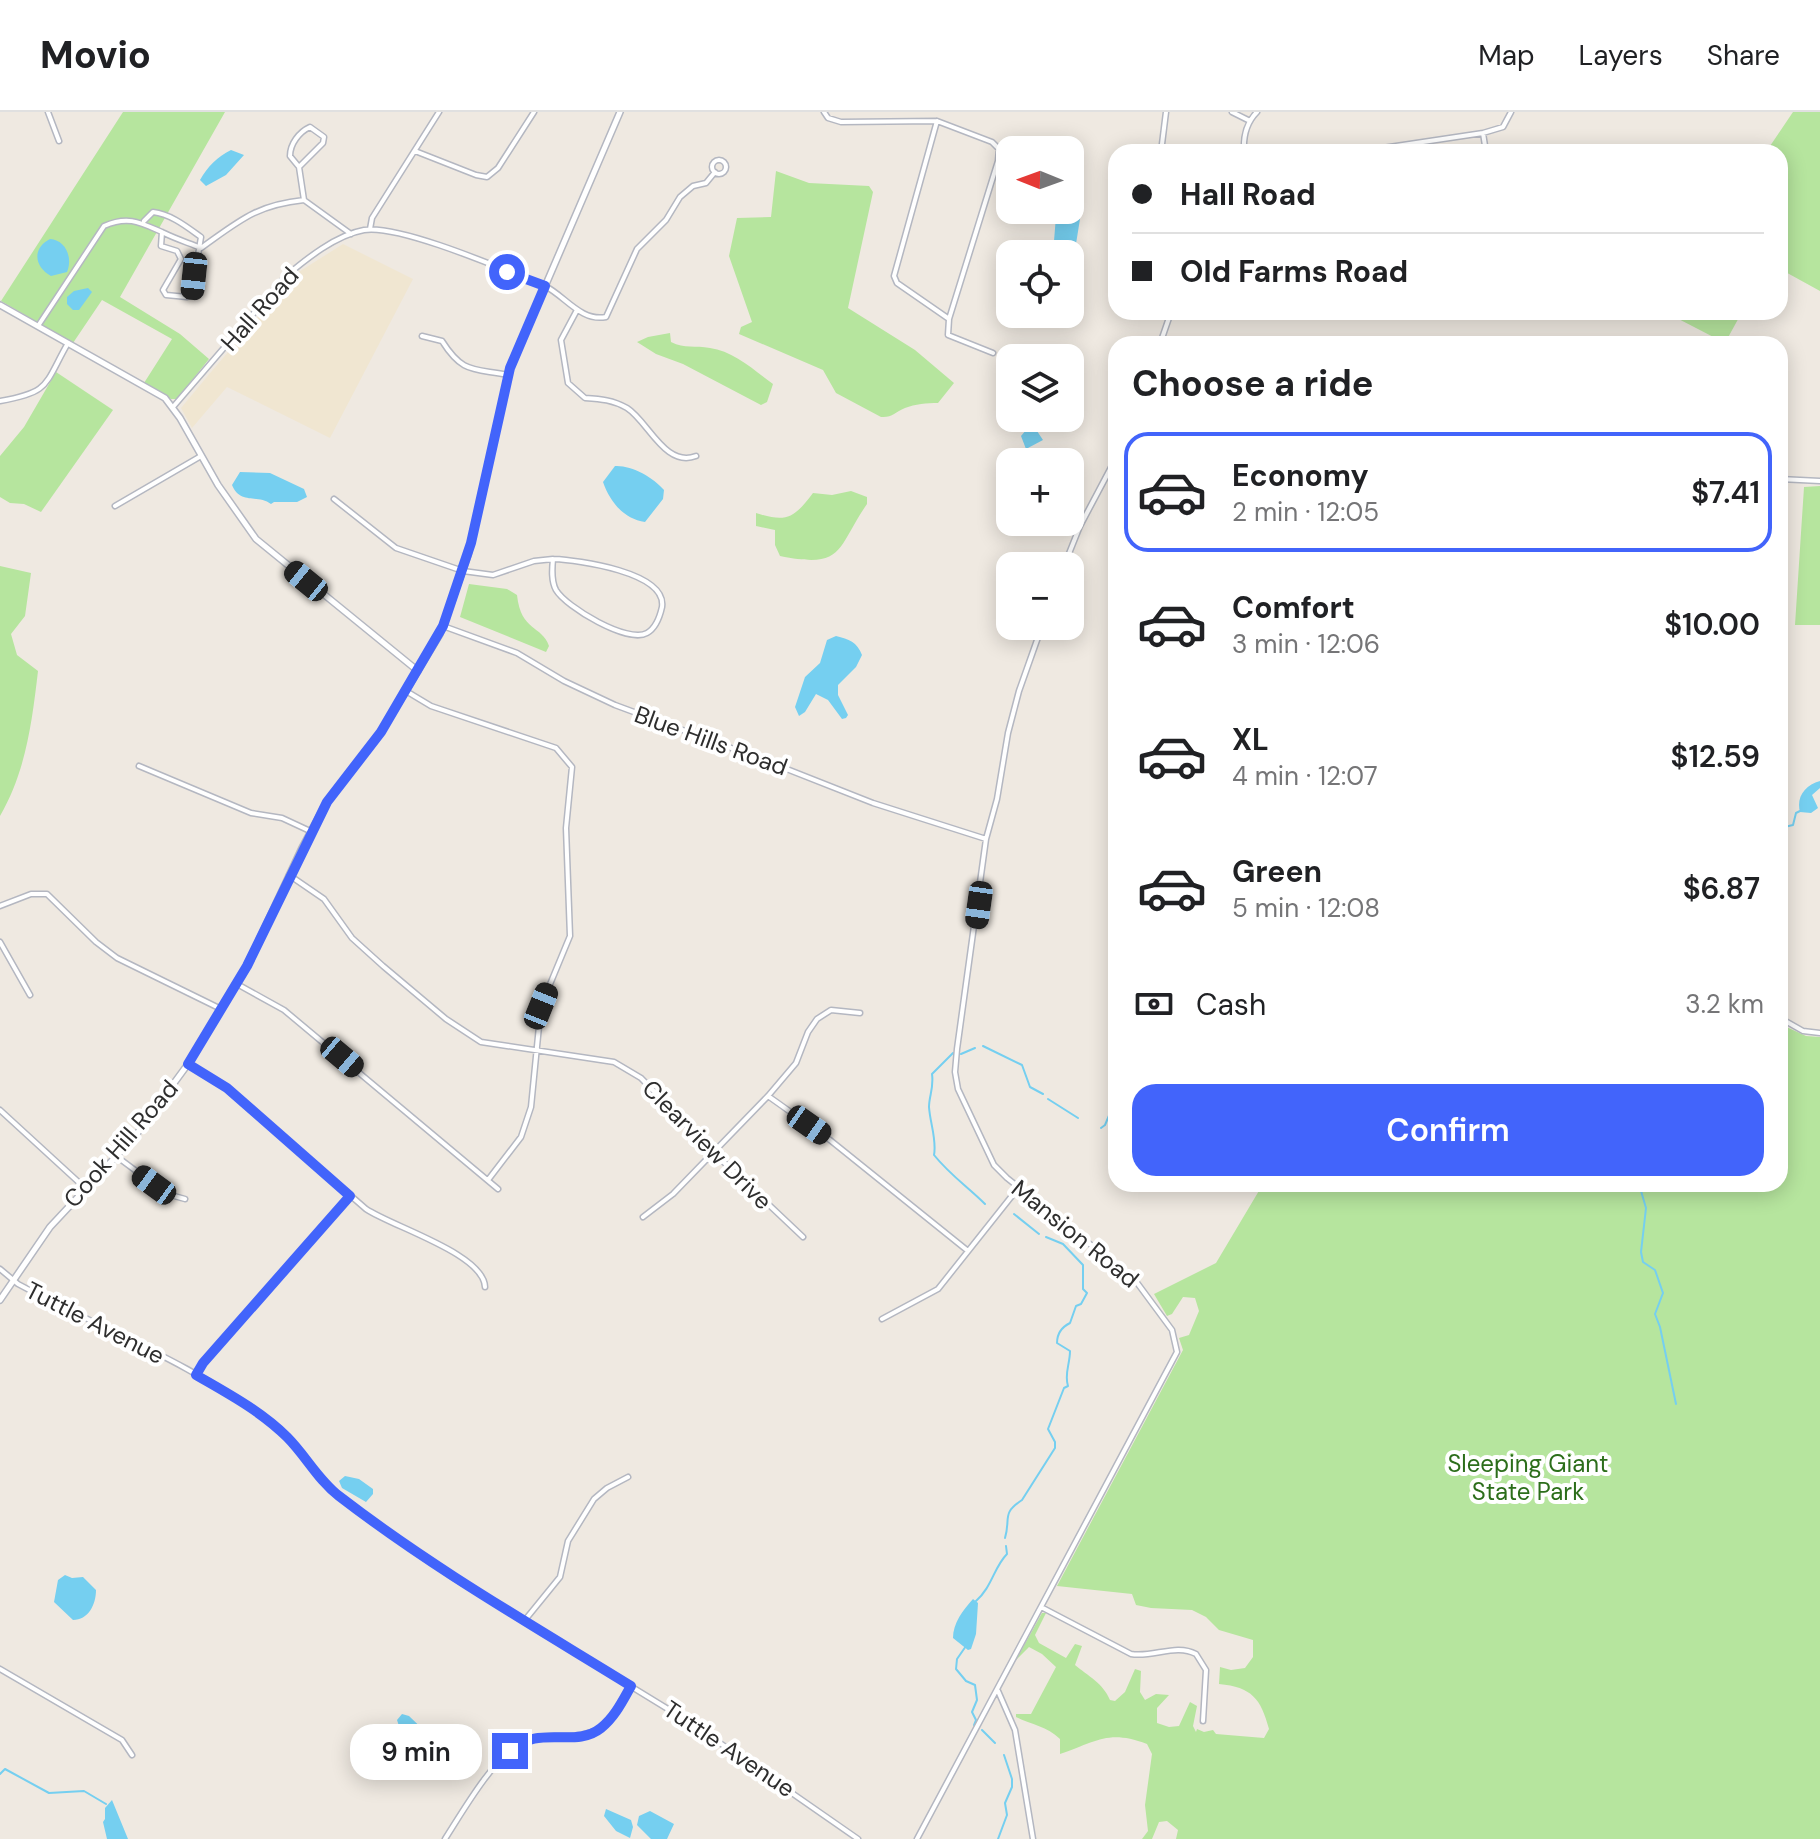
<!DOCTYPE html>
<html lang="en">
<head>
<meta charset="utf-8">
<style>
  :root { --surface:#fff; --page:#f6f6f6; --text:#202124; --muted:#757577; --line:#e0e0e0; --accent:#4264fb }
  body { margin:0; font-family:"DM Sans",sans-serif; background:var(--page); color:var(--text); height:100vh; display:flex; flex-direction:column; font-size:30px; white-space:nowrap }
  * { box-sizing:border-box; margin:0 }
  p { font-size:26px; color:var(--muted) }
  .icon { flex:none; width:44px; height:44px; fill:none; stroke:currentColor; stroke-width:2; stroke-linecap:round; stroke-linejoin:round }
  .map { position:relative; flex:1; overflow:hidden }
  .side { position:absolute; left:1108px; top:224px; width:680px; height:856px; display:flex; flex-direction:column; background:var(--surface); border-radius:24px; box-shadow:0 4px 20px #0003 }
  .side>* { flex:none }
  .guide { position:absolute; left:1108px; top:32px; width:680px; height:176px; border-radius:24px; box-shadow:0 4px 20px #0003; display:grid; align-content:center; height:176px; padding:0 24px; background:var(--surface) }
  .needle { width:52px; rotate:271deg }
  .controls { position:absolute; left:996px; top:24px; display:grid; gap:16px }
  .controls a { display:grid; place-items:center; width:88px; height:88px; border-radius:16px; background:var(--surface); box-shadow:0 4px 20px #0003; font-size:40px }
  .end { position:absolute; width:36px; height:36px; margin:-18px; border:10px solid #4264fb; background:#fff; box-shadow:0 0 0 4px #fff }
  .from { border-radius:50% }
  .bubble { position:absolute; height:56px; border-radius:24px; background:var(--surface); box-shadow:0 4px 20px #0003; font-size:26px; font-weight:600; line-height:56px; text-align:center }
  .car { position:absolute; width:24px; height:48px; margin:-24px -12px; border-radius:10px; box-shadow:0 0 6px 2px #0007; background:linear-gradient(#222 24%,#8ab4d8 0 40%,#222 0 76%,#8ab4d8 0 86%,#222 0) }
  .guide b { display:flex; align-items:center; gap:28px; height:76px; font-size:30px }
  .guide b+b { border-top:2px solid var(--line) }
  .guide i { width:20px; height:20px; background:var(--text) }
  ul { padding:0; list-style:none }
  li { display:flex; align-items:center; gap:24px; height:120px; margin:0 16px 12px; padding:0 8px; border:4px solid transparent; border-radius:24px }
  li div { flex:1 }
  li b { display:block; font-size:30px }
  li em { font-style:normal; font-weight:600 }
  li.on { border-color:var(--accent) }
  li>.icon { width:72px; height:72px; stroke-width:1.5 }
  h2 { padding:0 24px; font-size:36px; line-height:96px }
  .pay { display:flex; align-items:center; gap:20px; height:88px; padding:0 24px; font-size:30px }
  .pay p { margin-inline-start:auto }
  .button { display:flex; gap:16px; margin-top:auto; padding:16px 24px }
  .button a { flex:1; height:92px; border-radius:24px; background:var(--accent); color:#fff; font-size:32px; font-weight:600; line-height:92px; text-align:center }
  header { display:flex; align-items:center; gap:48px; box-sizing:border-box; height:112px; padding:0 40px; background:var(--surface); border-bottom:2px solid var(--line) }
  header strong { font-size:38px }
  nav { display:flex; gap:44px; margin-inline-start:auto; font-size:28px }
  .map>svg:first-child { display:block }
  .education { fill:#f0e6d1 }
  .green { fill:#b6e59e }
  .water { fill:#75cff0 }
  .lines { fill:none; stroke-linecap:round; stroke-linejoin:round }
  .stream { stroke:#75cff0; stroke-width:2 }
  .street-casing { stroke:#b4b7c1; stroke-width:7 }
  .secondary-casing { stroke:#b4b7c1; stroke-width:8 }
  .street { stroke:#fff; stroke-width:4 }
  .secondary { stroke:#fff; stroke-width:5 }
  .route { stroke:#4264fb; stroke-width:10 }
  .labels { text-anchor:middle; stroke-width:8; stroke-linejoin:round; paint-order:stroke }
  .street-label { font-size:24px; fill:#2e2e2e; stroke:#fff }
  .park-label { font-size:24px; fill:#2c6e1b; stroke:#fff }
</style>
</head>
<body>
<header>
<strong>Movio</strong>
<nav><a>Map</a><a>Layers</a><a>Share</a></nav>
</header>
<div class="map">
<svg width="1820" height="1727" viewBox="0 0 1820 1727">
  <rect width="100%" height="100%" fill="#efe9e1"/>
  <path class="education" d="M343,132L413,167L330,326L227,275L192,316L181,296L211,260L294,163Z"/>
  <path class="green" d="M123,0H225L120,185L180,222L209,247L177,287H171L144,271L172,227L102,188L73,231L1,189Z
    M1793,0H1820V179L1780,157V40H1766Z
    M776,59L809,71L869,74L873,80L848,196L915,238L954,271L938,291C927,291 915,292 905,296C895,300 892,306 881,305L836,281L823,258L739,222L741,215L752,210L729,144L737,106L771,105Z
    M1665,200H1742L1725,231Z
    M670,221L671,230C685,237 695,233 710,236C733,239 754,258 773,272L767,290L761,293L683,252L656,242L637,230L648,225Z
    M56,260L113,298L41,400L24,392L10,391L0,385V344L24,315Z
    M1820,374V513H1795L1804,375Z
    M851,379L867,385V392C836,437 845,457 780,444L775,433V418L756,414V401C787,411 794,406 813,381L832,383Z
    M0,454L31,461L25,504L11,522L17,543L38,559C32,610 26,659 0,704Z
    M469,472L507,477L517,483C521,520 542,513 549,534L546,540L460,505Z
    M1780,912L1806,924L1820,925V1727H1176L1178,1718L1167,1709L1159,1710L1152,1727H1142L1148,1719L1145,1693L1152,1642L1147,1632C1108,1617 1096,1630 1060,1642V1627C1047,1614 1032,1613 1016,1605V1602H1031L1056,1555L1042,1542L1029,1535L1016,1548L1042,1501H1046L1035,1523L1039,1531L1066,1546L1075,1532L1082,1534L1075,1553C1088,1564 1103,1571 1110,1588L1115,1589L1125,1580L1135,1557L1141,1559L1140,1580L1145,1588L1156,1582L1169,1583L1157,1596V1611L1169,1615L1179,1614L1190,1590L1197,1594L1193,1614L1196,1620L1197,1617L1204,1620L1213,1618L1216,1622L1264,1626L1269,1617C1261,1587 1252,1575 1219,1572L1220,1555L1231,1558L1245,1556L1253,1545V1528L1219,1518L1206,1505L1192,1498L1151,1496L1136,1493L1132,1482L1057,1474L1183,1238L1179,1226L1189,1223L1199,1199L1195,1186L1183,1185L1172,1202L1167,1204L1154,1182L1216,1151L1263,1072H1780Z"/>
  <path class="water" d="M231,38L244,43L226,63L206,74L200,68C208,54 217,45 231,38Z
    M1070,59L1077,62C1080,73 1081,92 1072,100L1066,98H1070Z
    M1056,104L1080,107L1075,138L1060,134L1054,129Z
    M50,127C66,128 73,146 67,160L51,164C34,155 32,136 50,127Z
    M88,176L92,180L79,198H73L67,192V185L74,179Z
    M1035,316L1043,328L1026,337L1021,324L1027,317Z
    M615,354C631,353 653,365 664,378L663,387L645,410C624,407 610,390 603,370Z
    M240,360L270,361L304,377L307,385L297,390H274L271,392C258,382 240,393 232,373Z
    M836,524C849,527 857,530 862,543L856,555L838,573V583L848,603L846,606L842,607L828,588L816,582L805,600L799,604L795,595L805,565L820,551L827,528Z
    M1820,669V676L1812,683L1818,696L1811,701L1800,700C1796,685 1805,673 1820,669Z
    M345,1364L359,1367L373,1377V1382L366,1390L342,1376L339,1369Z
    M65,1463L72,1466L83,1465L96,1478C96,1493 88,1508 73,1508L54,1490L58,1468Z
    M973,1487L978,1491L976,1522L971,1537L968,1538L953,1526C953,1511 963,1498 973,1487Z
    M402,1602L409,1604L432,1626L429,1636L423,1642L417,1641L393,1617V1615L399,1614L397,1608Z
    M112,1688L128,1727H107L103,1710L105,1707V1696Z
    M606,1697L631,1708L633,1715L630,1726L616,1719L604,1704Z
    M650,1699L674,1712L667,1727H651L637,1713L639,1704Z"/>
  <g class="lines">
    <path class="stream" d="M1780,716L1793,713L1796,701L1800,699
      M983,934L1022,953L1030,975L1043,982
      M953,941L932,962C934,976 929,984 929,995C930,1011 937,1028 934,1043C950,1063 968,1075 985,1092
      M961,942L975,936
      M1048,987L1078,1006
      M1101,1016L1105,1013L1116,987
      M1639,1072L1646,1096L1641,1140L1643,1150L1655,1158L1663,1181L1655,1202L1660,1215L1676,1292
      M1014,1102L1039,1122
      M1005,1426C1011,1406 1001,1402 1022,1388L1055,1336V1330L1048,1317L1064,1276L1068,1274C1064,1262 1070,1252 1070,1239L1057,1231C1057,1222 1062,1215 1070,1211L1076,1194L1081,1192L1087,1181L1083,1177V1153L1063,1132L1046,1125
      M976,1489C992,1475 994,1455 1007,1442L1006,1434
      M966,1534L957,1547L956,1557L966,1569L975,1573L977,1588L972,1600L976,1608L974,1613
      M982,1618L995,1631
      M0,1662L5,1657L49,1681L84,1679L106,1692
      M998,1727L1007,1703L1005,1691L1012,1675V1667L1004,1643"/>
    <g class="street-casing">
      <path id="street" d="M48,0L59,29
        M824,0L828,6L841,10L937,9L992,30L999,37L998,49L949,207L948,223L993,241
        M1232,0L1248,8
        M937,9L894,164L897,171L949,207
        M1483,21L1486,40
        M415,39L476,63L487,65L498,56L534,0
        M1161,40L1166,0
        M1244,40C1243,24 1246,11 1257,0
        M1356,40L1483,21L1503,15L1511,0
        M712 55a7 7 0 1 1 14 0a7 7 0 1 1-14 0Z
        M299,55L323,31L324,25L310,15C299,20 290,32 290,44L299,55L304,88
        M144,109L153,100C171,102 187,115 201,125L192,180L187,185L166,183L163,178L181,147L177,139L161,134L162,120
        M370,117L372,106L439,0
        M545,174C565,184 581,210 606,205L637,137L666,108L680,85L693,74L706,71L715,60
        M577,198L561,228L568,271L585,286C601,287 613,288 627,296C648,309 665,356 696,344
        M38,214L104,114C129,103 141,111 164,121C176,127 189,131 201,136C239,109 256,93 304,88L351,122
        M422,224L442,229C463,262 473,256 508,263
        M1160,232L1171,200
        M0,289C51,280 44,273 68,231
        M173,295L285,165C306,147 336,123 364,118C400,112 507,159 545,174
        M1780,367L1820,369
        M334,387L396,436L463,459L493,463L534,449L553,447
        M115,394L201,344
        M553,447C578,448 667,460 662,495C660,504 656,516 647,521C628,532 566,495 556,478C551,469 552,457 553,447Z
        M1064,454L1080,414L1116,346
        M443,514L517,541L564,569L615,593L769,650L873,691L986,727
        M406,579L431,594L556,636L572,655L566,716L570,824L541,894L531,995L521,1025L488,1068
        M139,654L251,701L282,706L310,719
        M289,763L324,787L352,826L383,854L446,907L481,930L614,950L641,966L713,1040L803,1125
        M0,794L31,782H47L96,830L117,846L221,897
        M0,830L30,883
        M237,872L284,898L498,1077
        M1780,906L1803,919L1820,921
        M188,952L227,976L366,1097C393,1115 484,1142 485,1175
        M768,984L830,1028L968,1139
        M0,998L85,1076
        M116,1044L167,1082L185,1087
        M643,1105L673,1082L768,984L796,951L808,920L817,907L831,898L860,901
        M0,1157L18,1172C102,1217 194,1252 270,1310C296,1330 311,1360 336,1382L449,1463L694,1613L858,1727
        M882,1207L938,1177L1019,1075
        M196,1263L203,1251L350,1084
        M1041,1495L1131,1542C1153,1546 1176,1531 1196,1542L1206,1558L1203,1609
        M525,1508L560,1465L568,1429L594,1387L607,1376L628,1365
        M0,1557L122,1628L132,1643
        M998,1579L1015,1618L1033,1727
        M445,1727C463,1699 492,1648 521,1630C530,1625 540,1624 550,1624C603,1625 605,1617 631,1574
        M917,1727L1177,1240L1172,1218L1135,1168L1007,1066L994,1053L958,977L955,960L957,937L986,727L997,687L1008,621L1019,579L1042,514"/>
    </g>
    <g class="secondary-casing">
      <path id="secondary" d="M0,193L165,286L180,306L218,373L256,427L418,559
        M0,1188L50,1115L136,1023L188,952L247,854L302,736L327,690L381,620L440,522L468,443L510,256L620,0"/>
    </g>
    <use href="#street" class="street"/>
    <use href="#secondary" class="secondary"/>
  </g>
  <g class="lines">
    <path class="route" d="M507,160L545,174L510,256L471,431L443,514L381,620L327,690L247,854L188,952L227,976L350,1084L203,1251L196,1263C227,1281 261,1299 287,1325C306,1344 318,1368 339,1384C431,1455 532,1513 631,1574C623,1588 615,1605 601,1616C575,1637 539,1612 510,1639"/>
  </g>
  <g class="labels">
    <g class="street-label">
      <text transform="translate(260 197) rotate(-48)" y="8">Hall Road</text>
      <text transform="translate(711 629) rotate(20)" y="8">Blue Hills Road</text>
      <text transform="translate(121 1032) rotate(-49)" y="8">Cook Hill Road</text>
      <text transform="translate(707 1033) rotate(45)" y="8">Clearview Drive</text>
      <text transform="translate(1075 1122) rotate(39)" y="8">Mansion Road</text>
      <text transform="translate(95 1211) rotate(27)" y="8">Tuttle Avenue</text>
      <text transform="translate(729 1637) rotate(34)" y="8">Tuttle Avenue</text>
    </g>
    <g class="park-label">
      <text x="1528" y="1360">Sleeping Giant<tspan x="1528" dy="28">State Park</tspan></text>
    </g>
  </g>
</svg>
<div class="controls">
<a><svg class="needle" viewBox="-14 -14 28 28"><path d="M0-13l5 13h-10z" fill="#e53935"/><path d="M0 13l5-13h-10z" fill="#757577"/></svg></a>
<a><svg class="icon" aria-label="locate" viewBox="0 0 24 24"><circle cx="12" cy="12" r="6"/><path d="M12 2v4M12 18v4M2 12h4M18 12h4"/></svg></a>
<a><svg class="icon" aria-label="layers" viewBox="0 0 24 24"><path d="M12 4l9 5-9 5-9-5zM3 14l9 5 9-5"/></svg></a>
<a>+</a>
<a>−</a>
</div>
<i class="end from" style="left:507px;top:160px"></i>
<i class="end" style="left:510px;top:1639px"></i>
<div class="bubble" style="left:350px;top:1612px;width:132px">9 min</div>
<i class="car" style="left:194px;top:164px;rotate:186deg"></i>
<i class="car" style="left:306px;top:469px;rotate:309deg"></i>
<i class="car" style="left:979px;top:793px;rotate:188deg"></i>
<i class="car" style="left:541px;top:894px;rotate:22deg"></i>
<i class="car" style="left:342px;top:945px;rotate:130deg"></i>
<i class="car" style="left:809px;top:1013px;rotate:125deg"></i>
<i class="car" style="left:154px;top:1073px;rotate:306deg"></i>
<div class="guide">
<b><i class="from"></i>Hall Road</b>
<b><i></i>Old Farms Road</b>
</div>
<section class="side">
<h2>Choose a ride</h2>
<ul>
<li class="on"><svg class="icon" aria-label="car" viewBox="0 0 24 24"><path d="M5 17H2v-5l4-1 3-4h7l3 4 3 1v5h-3M9 17h6M6 11h13"/><circle cx="7" cy="17" r="2"/><circle cx="17" cy="17" r="2"/></svg><div><b>Economy</b><p>2 min · 12:05</p></div><em>$7.41</em></li>
<li><svg class="icon" aria-label="car" viewBox="0 0 24 24"><path d="M5 17H2v-5l4-1 3-4h7l3 4 3 1v5h-3M9 17h6M6 11h13"/><circle cx="7" cy="17" r="2"/><circle cx="17" cy="17" r="2"/></svg><div><b>Comfort</b><p>3 min · 12:06</p></div><em>$10.00</em></li>
<li><svg class="icon" aria-label="car" viewBox="0 0 24 24"><path d="M5 17H2v-5l4-1 3-4h7l3 4 3 1v5h-3M9 17h6M6 11h13"/><circle cx="7" cy="17" r="2"/><circle cx="17" cy="17" r="2"/></svg><div><b>XL</b><p>4 min · 12:07</p></div><em>$12.59</em></li>
<li><svg class="icon" aria-label="car" viewBox="0 0 24 24"><path d="M5 17H2v-5l4-1 3-4h7l3 4 3 1v5h-3M9 17h6M6 11h13"/><circle cx="7" cy="17" r="2"/><circle cx="17" cy="17" r="2"/></svg><div><b>Green</b><p>5 min · 12:08</p></div><em>$6.87</em></li>
</ul>
<div class="pay"><svg class="icon" aria-label="cash" viewBox="0 0 24 24"><path d="M3 7h18v10H3z"/><circle cx="12" cy="12" r="2"/></svg>Cash<p>3.2 km</p></div>
<div class="button"><a>Confirm</a></div>
</section>
</div>
</body>
</html>
